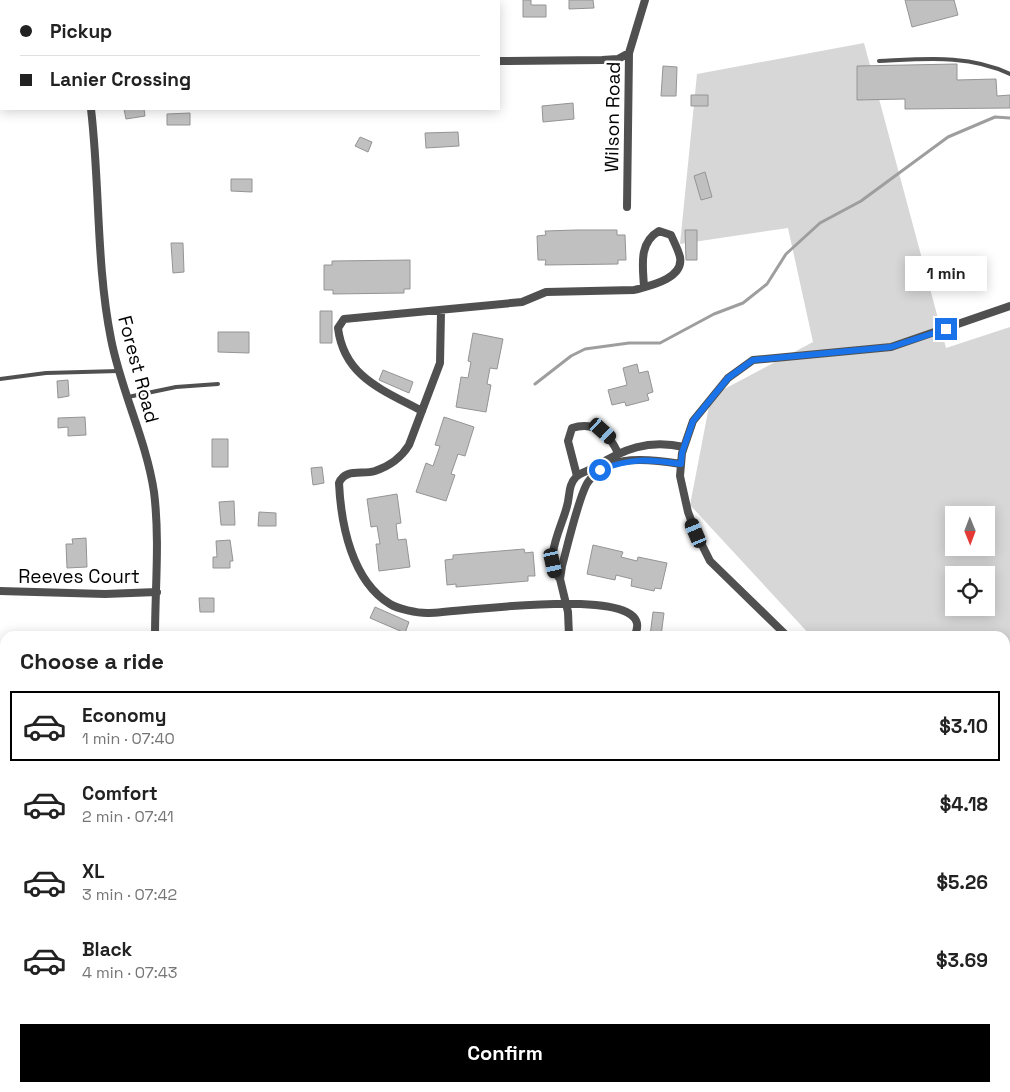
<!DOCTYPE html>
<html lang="en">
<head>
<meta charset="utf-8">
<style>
  :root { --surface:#fff; --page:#f2f2f2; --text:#222; --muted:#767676; --line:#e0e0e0; --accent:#000 }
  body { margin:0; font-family:"Space Grotesk",sans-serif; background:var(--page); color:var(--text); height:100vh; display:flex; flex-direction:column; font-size:19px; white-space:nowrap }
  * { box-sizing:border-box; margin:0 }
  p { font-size:16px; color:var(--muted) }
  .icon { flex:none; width:28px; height:28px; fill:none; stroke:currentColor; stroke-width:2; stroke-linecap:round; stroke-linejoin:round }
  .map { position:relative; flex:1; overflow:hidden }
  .drawer { position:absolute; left:0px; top:631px; width:1010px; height:461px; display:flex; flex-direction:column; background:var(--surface); border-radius:15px 15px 0 0; box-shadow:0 2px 12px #0003 }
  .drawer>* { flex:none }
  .hud { position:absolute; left:0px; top:0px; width:500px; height:110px; box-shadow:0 2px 12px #0003; display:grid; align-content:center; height:110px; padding:0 20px; background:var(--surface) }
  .needle { width:32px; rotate:179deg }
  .controls { position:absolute; left:945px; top:506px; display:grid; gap:10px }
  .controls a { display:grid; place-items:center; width:50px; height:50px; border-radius:0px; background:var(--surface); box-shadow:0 2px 12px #0003; font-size:25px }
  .end { position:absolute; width:22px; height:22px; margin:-11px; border:6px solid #1a73e8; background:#fff; box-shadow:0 0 0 2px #fff }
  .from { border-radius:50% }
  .bubble { position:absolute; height:35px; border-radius:0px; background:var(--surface); box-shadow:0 2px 12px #0003; font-size:16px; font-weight:700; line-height:35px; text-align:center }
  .car { position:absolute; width:15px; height:30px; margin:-15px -8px; border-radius:6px; box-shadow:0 0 4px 1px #0007; background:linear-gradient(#222 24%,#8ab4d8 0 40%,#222 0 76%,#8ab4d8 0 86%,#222 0) }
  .hud b { display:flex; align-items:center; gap:18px; height:48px; font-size:19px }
  .hud b+b { border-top:1px solid var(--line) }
  .hud i { width:12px; height:12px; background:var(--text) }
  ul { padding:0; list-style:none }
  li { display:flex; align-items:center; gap:15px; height:70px; margin:0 10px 8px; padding:0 10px; border:2px solid transparent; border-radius:0px }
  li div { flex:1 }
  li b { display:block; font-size:19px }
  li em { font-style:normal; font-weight:700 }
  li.on { border-color:var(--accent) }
  li>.icon { width:45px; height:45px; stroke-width:1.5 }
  h2 { padding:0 20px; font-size:22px; line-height:60px }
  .cta { display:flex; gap:10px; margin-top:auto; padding:10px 20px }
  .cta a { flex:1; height:58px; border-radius:0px; background:var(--accent); color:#fff; font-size:20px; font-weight:700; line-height:58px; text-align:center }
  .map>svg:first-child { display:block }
  .green { fill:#d7d7d7; fill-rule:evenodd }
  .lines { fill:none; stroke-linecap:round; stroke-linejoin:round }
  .stream { stroke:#9e9e9e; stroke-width:3 }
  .building { fill:#c0c0c0; stroke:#949494 }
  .highway-casing { stroke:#dbdbdb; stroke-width:17 }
  .lane { stroke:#505050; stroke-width:4 }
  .street { stroke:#505050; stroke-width:8 }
  .secondary { stroke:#1d1d1d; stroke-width:10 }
  .highway { stroke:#000; stroke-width:15 }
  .route { stroke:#1a73e8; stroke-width:6 }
  .labels { text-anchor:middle; stroke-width:5; stroke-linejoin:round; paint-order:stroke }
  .street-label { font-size:19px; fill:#000; stroke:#fff }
</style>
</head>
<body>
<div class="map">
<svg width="1010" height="1092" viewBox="0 0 1010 1092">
  <rect width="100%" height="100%" fill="#fff"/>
  <path class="green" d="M864,43L946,348L1010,327V707L1005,708V636H811L690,505L711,396L813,342L788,228L680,244L697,74ZM954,515H986V548H954ZM954,575H986V608H954Z"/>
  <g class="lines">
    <path class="stream" d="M535,384L571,356L585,349L629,343H660L714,314L743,303L767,284L786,254L820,223L861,201L948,137L995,117L1010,118"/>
  </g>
  <path class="building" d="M523,0H531V5H546V17H523Z
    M569,0H593L594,8L569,9Z
    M905,0H954L958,15L912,27Z
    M957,64V80L996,79L997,96L1010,95V108L905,109V99L857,100V66Z
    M663,66L677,67L676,96H661Z
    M691,95H708V106H691Z
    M573,103L574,119L543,122L542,106Z
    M124,109H144L145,116L126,119Z
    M190,113V125H167V114Z
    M458,132L459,146L426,148L425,133Z
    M360,137L372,142L368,152L355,146Z
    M705,172L712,197L701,200L694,176Z
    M231,179H252V192L231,191Z
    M576,230H617V235H625L626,260H618V264L545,265L546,260H538L537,236L546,235L545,231Z
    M685,230H697V260H686Z
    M171,243H183L184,272L173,273Z
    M410,260V289H404V293L333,294V290H324V265H332V261Z
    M320,311H332V343H320Z
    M218,332H249V353L218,352Z
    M473,333L503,339L497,369L490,368L487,384L491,385L486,412L456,407L461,377L468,378L471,362L468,361Z
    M637,364L639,373L648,371L653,392L647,394L649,400L626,406L625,402L612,405L608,390L627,385L623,368Z
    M383,370L413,382L409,393L379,380Z
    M68,380L69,396L58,398L57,381Z
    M85,417L86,435L68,436V427L58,428V418Z
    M444,417L474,427L465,456L458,454L451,474L455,475L446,501L416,492L426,463L433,466L440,446L435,445Z
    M212,439H228V467H212Z
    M322,467L324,483L313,485L311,468Z
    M397,494L401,523L396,524L398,540L406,539L410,567L379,571L376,544H380L377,526L371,527L367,499Z
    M234,501L235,525H221L219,502Z
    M259,512L276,513V526H258Z
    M86,538L87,567L67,568L66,544H73L72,539Z
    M230,540L233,561H230V568H213V557H217L216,541Z
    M593,545L623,552L621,557L637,561L638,557L667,563L661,589L655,588L654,591L631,586L632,579L616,575L615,580L587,574Z
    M524,549L525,553L533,552L535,576H528V581L456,587V584L447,585L445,560L453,559V555Z
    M199,598H214V612H200Z
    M375,607L409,622L405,633L370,618Z
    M653,612L664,613L661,636H650Z"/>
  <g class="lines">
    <g class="highway-casing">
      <path id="highway" d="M1005,853H1010
        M48,1092L54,1088"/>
    </g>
    <path class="lane" d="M879,61C924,59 969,54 1010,74
      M0,379L46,373L119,371
      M128,397L176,387L218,384
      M0,1011L5,1018
      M191,1088L192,1092"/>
    <path class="street" d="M80,0V1
      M499,61L602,60L618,59L629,53
      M91,109C100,185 96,264 111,339C121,391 146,439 154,492C160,540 155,589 155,636
      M627,207L629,53L645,0
      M441,312L440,363L409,445C401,458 390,466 375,471C362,475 345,468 339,483C341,525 352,581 390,604C398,609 417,613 427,613C449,614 666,580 634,636
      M422,411C383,390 344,377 338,328L344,319L522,302L546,292L634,290C649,286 684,279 680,257C678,249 674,242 671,235L659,231C638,243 643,267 644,287
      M577,476L568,441L572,428C594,421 609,433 618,453
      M560,579C542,560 562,527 567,506C570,496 568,485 576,477C580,473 588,471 593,468C623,449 648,439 684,447
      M0,591L105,594L157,592
      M569,636L568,612L560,579L562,566C567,548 579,495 588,482C608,453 651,459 681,464
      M787,636L710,561L696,533L688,512L680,476L682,453L693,421L728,378L753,360L891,347L1010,306
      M284,1088L285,1092
      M645,1092V1088"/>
    <path class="secondary" d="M0,914H5"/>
    <use href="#highway" class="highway"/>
  </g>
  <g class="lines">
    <path class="route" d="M600,470C630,458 649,459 681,464L682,453L693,421L728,378L753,360L891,347L946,329"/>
  </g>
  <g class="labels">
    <g class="street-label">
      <text transform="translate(612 117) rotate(-89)" y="7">Wilson Road</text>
      <text transform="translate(139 369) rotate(75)" y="7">Forest Road</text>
      <text x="79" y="583">Reeves Court</text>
    </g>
  </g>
</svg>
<div class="controls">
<a><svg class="needle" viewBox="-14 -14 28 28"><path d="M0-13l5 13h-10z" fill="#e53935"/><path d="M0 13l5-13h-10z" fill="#767676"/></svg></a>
<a><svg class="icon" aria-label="locate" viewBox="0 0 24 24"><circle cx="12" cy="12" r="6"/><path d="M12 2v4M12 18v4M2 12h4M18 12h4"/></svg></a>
</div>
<i class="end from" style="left:600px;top:470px"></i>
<i class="end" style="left:946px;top:329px"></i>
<div class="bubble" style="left:905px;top:256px;width:82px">1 min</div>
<i class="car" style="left:603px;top:431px;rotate:132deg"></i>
<i class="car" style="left:696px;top:533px;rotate:337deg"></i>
<i class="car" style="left:553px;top:563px;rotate:168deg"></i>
<div class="hud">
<b><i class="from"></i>Pickup</b>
<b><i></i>Lanier Crossing</b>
</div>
<section class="drawer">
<h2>Choose a ride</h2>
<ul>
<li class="on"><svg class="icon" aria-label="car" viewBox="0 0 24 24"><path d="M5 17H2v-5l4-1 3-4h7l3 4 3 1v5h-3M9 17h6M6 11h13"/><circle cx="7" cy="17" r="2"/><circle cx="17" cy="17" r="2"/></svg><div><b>Economy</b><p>1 min · 07:40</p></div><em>$3.10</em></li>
<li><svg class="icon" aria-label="car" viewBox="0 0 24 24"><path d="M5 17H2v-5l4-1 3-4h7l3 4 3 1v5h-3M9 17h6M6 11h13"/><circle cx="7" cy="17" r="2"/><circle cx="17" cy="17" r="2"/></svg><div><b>Comfort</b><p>2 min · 07:41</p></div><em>$4.18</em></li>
<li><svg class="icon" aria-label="car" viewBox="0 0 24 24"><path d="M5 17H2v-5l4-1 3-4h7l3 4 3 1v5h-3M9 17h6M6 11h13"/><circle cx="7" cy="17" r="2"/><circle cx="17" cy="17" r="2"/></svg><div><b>XL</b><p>3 min · 07:42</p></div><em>$5.26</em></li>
<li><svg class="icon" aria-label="car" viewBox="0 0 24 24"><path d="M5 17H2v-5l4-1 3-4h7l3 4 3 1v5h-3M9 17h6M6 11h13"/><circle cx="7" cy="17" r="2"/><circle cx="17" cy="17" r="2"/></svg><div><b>Black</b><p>4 min · 07:43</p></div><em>$3.69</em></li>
</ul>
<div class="cta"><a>Confirm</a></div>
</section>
</div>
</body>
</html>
